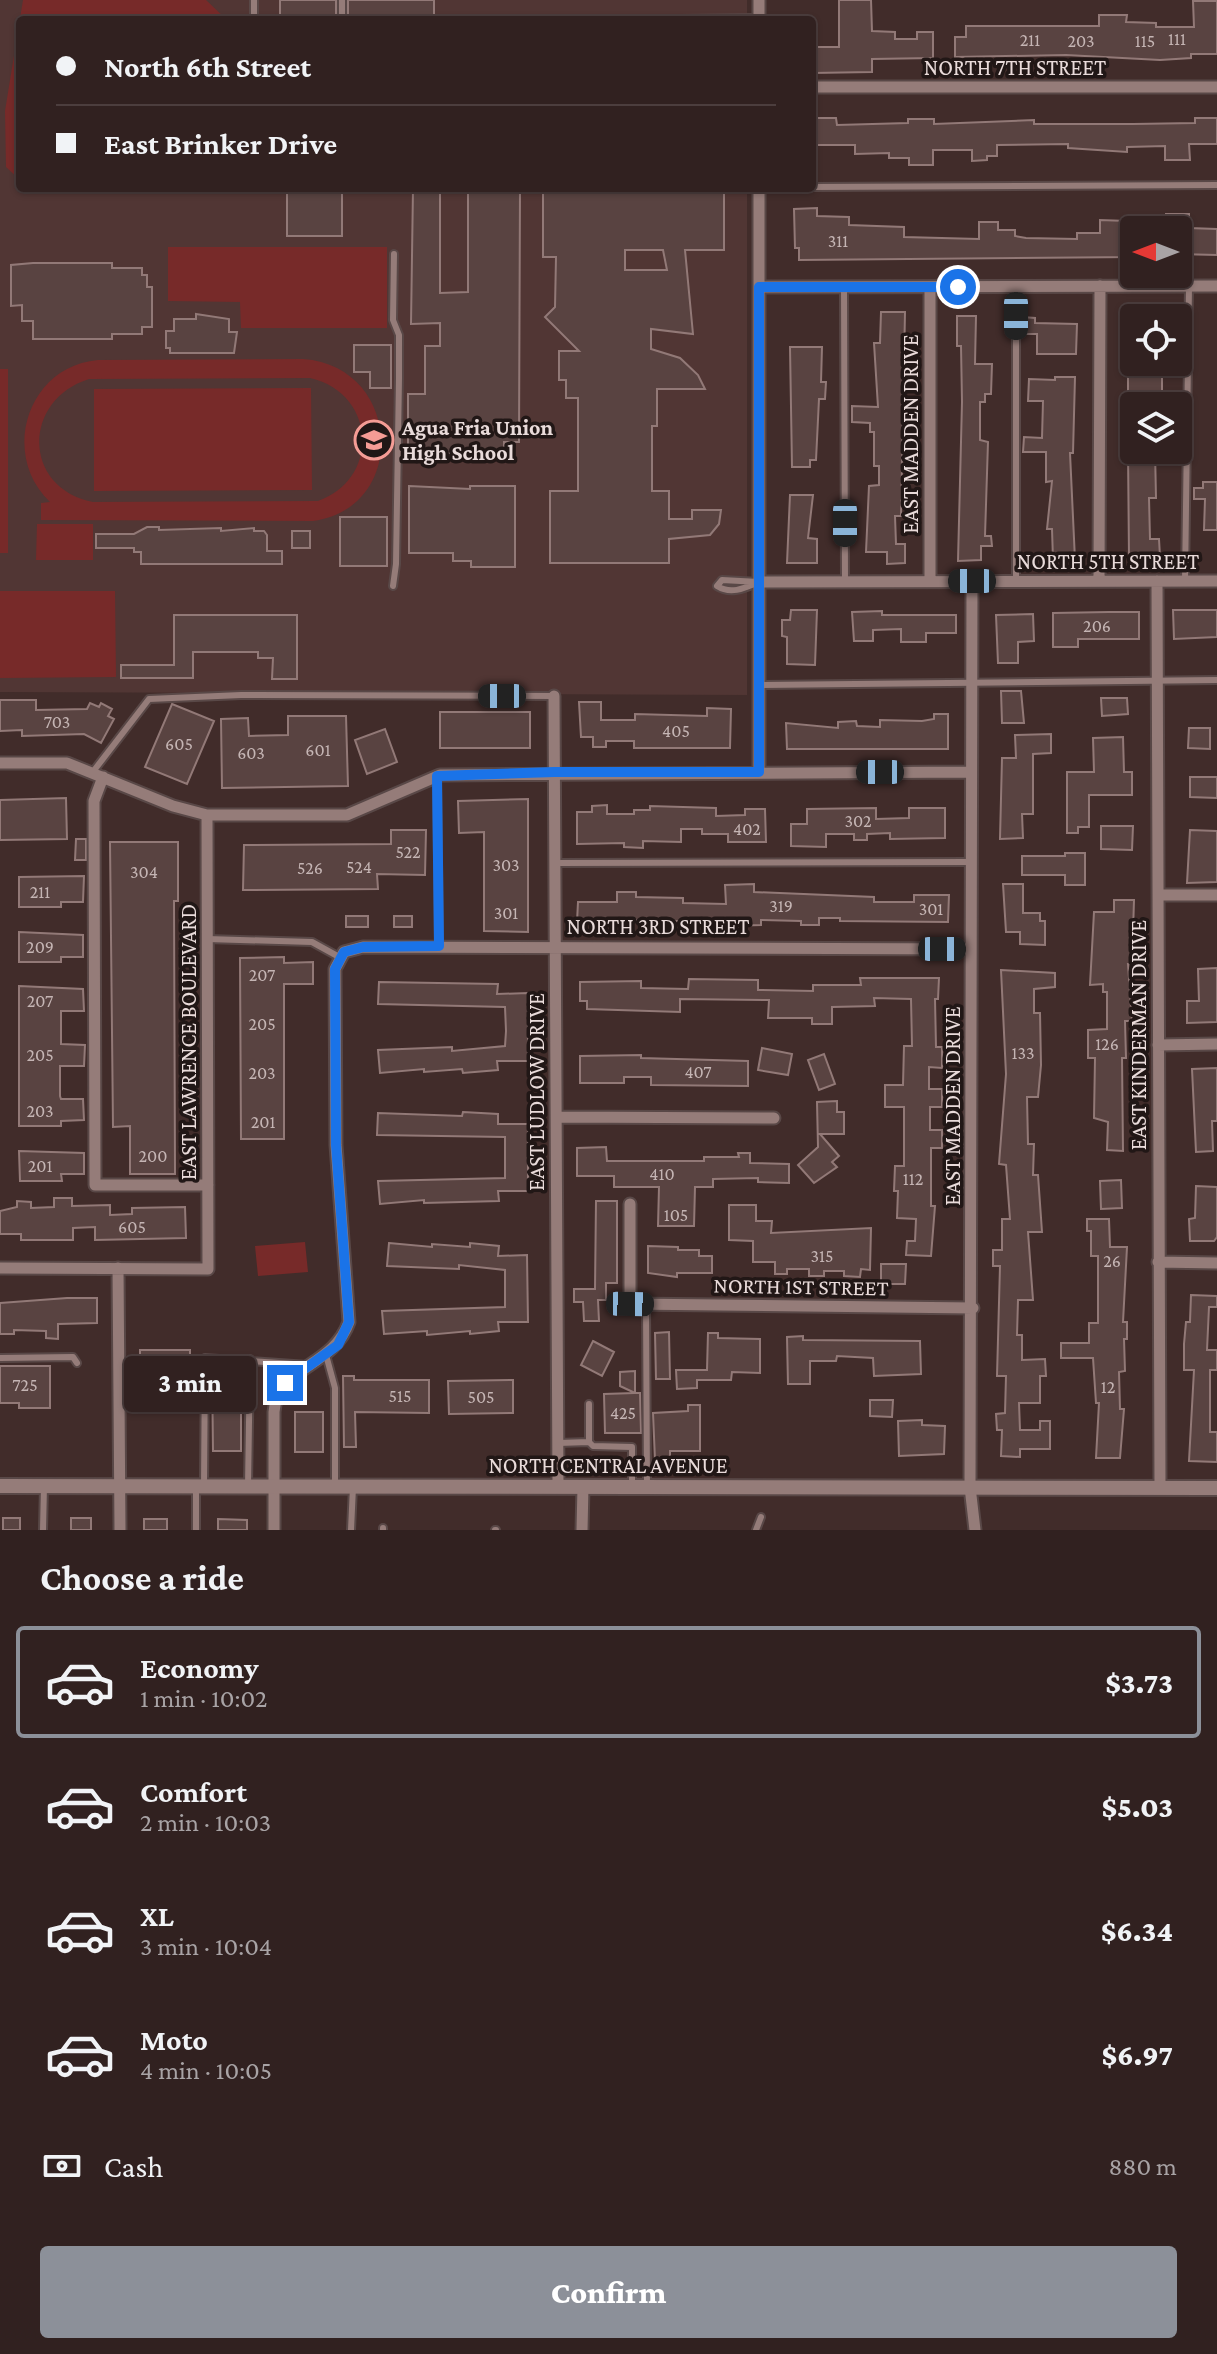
<!DOCTYPE html>
<html lang="en">
<head>
<meta charset="utf-8">
<style>
  :root { --surface:#312120; --page:#3d2e2d; --text:#f1f3f6; --muted:#a8a3a5; --line:#4c3e3e; --accent:#8c9099 }
  body { margin:0; font-family:"Crimson Pro",serif; background:var(--page); color:var(--text); height:100vh; display:flex; flex-direction:column; font-size:30px; white-space:nowrap }
  * { box-sizing:border-box; margin:0 }
  p { font-size:26px; color:var(--muted) }
  .icon { flex:none; width:44px; height:44px; fill:none; stroke:currentColor; stroke-width:2; stroke-linecap:round; stroke-linejoin:round }
  .map { position:relative; height:1530px; overflow:hidden }
  .panel { display:flex; flex-direction:column; background:var(--surface); flex:1 }
  .panel>* { flex:none }
  .top-card { position:absolute; left:16px; top:16px; width:800px; height:176px; border-radius:8px; box-shadow:0 2px 6px #0004,0 0 0 2px var(--line); display:grid; align-content:center; height:176px; padding:0 40px; background:var(--surface) }
  .needle { width:52px; rotate:270deg }
  .tools { position:absolute; left:1120px; top:216px; display:grid; gap:16px }
  .tools a { display:grid; place-items:center; width:72px; height:72px; border-radius:8px; background:var(--surface); box-shadow:0 2px 6px #0004,0 0 0 2px var(--line); font-size:40px }
  .end { position:absolute; width:36px; height:36px; margin:-18px; border:10px solid #1a73e8; background:#fff; box-shadow:0 0 0 4px #fff }
  .from { border-radius:50% }
  .bubble { position:absolute; height:56px; border-radius:8px; background:var(--surface); box-shadow:0 2px 6px #0004,0 0 0 2px var(--line); font-size:26px; font-weight:800; line-height:56px; text-align:center }
  .car { position:absolute; width:24px; height:48px; margin:-24px -12px; border-radius:10px; box-shadow:0 0 6px 2px #0007; background:linear-gradient(#222 24%,#8ab4d8 0 40%,#222 0 76%,#8ab4d8 0 86%,#222 0) }
  .top-card b { display:flex; align-items:center; gap:28px; height:76px; font-size:30px }
  .top-card b+b { border-top:2px solid var(--line) }
  .top-card i { width:20px; height:20px; background:var(--text) }
  ul { padding:0; list-style:none }
  li { display:flex; align-items:center; gap:24px; height:112px; margin:0 16px 12px; padding:0 24px; border:4px solid transparent; border-radius:8px }
  li div { flex:1 }
  li b { display:block; font-size:30px }
  li em { font-style:normal; font-weight:800 }
  li.selected { border-color:var(--accent) }
  li>.icon { width:72px; height:72px; stroke-width:1.5 }
  h2 { padding:0 40px; font-size:36px; line-height:96px }
  .pay { display:flex; align-items:center; gap:20px; height:88px; padding:0 40px; font-size:30px }
  .pay p { margin-inline-start:auto }
  .cta { display:flex; gap:16px; margin-top:auto; padding:16px 40px }
  .cta a { flex:1; height:92px; border-radius:8px; background:var(--accent); color:#fff; font-size:32px; font-weight:800; line-height:92px; text-align:center }
  .map>svg:first-child { display:block }
  .built { fill:#513634 }
  .green { fill:#772a29; fill-rule:evenodd }
  .building { fill:#594341; stroke:#927977; stroke-width:2; fill-rule:evenodd }
  .lines { fill:none; stroke-linecap:round; stroke-linejoin:round }
  .service-casing { stroke:#594847; stroke-width:10 }
  .minor-casing { stroke:#594847; stroke-width:15 }
  .tertiary-casing { stroke:#594847; stroke-width:18 }
  .service { stroke:#957c79; stroke-width:6 }
  .minor { stroke:#957c79; stroke-width:11 }
  .tertiary { stroke:#957c79; stroke-width:14 }
  .route { stroke:#1a73e8; stroke-width:10 }
  .labels { text-anchor:middle; stroke-width:7; stroke-linejoin:round; paint-order:stroke }
  .number-label { font-size:18px; fill:#c5b5b4 }
  .street-label { font-size:22px; fill:#e9dbda; stroke:#211716 }
  .poi-label { font-size:22px; font-weight:bold; fill:#e9dbda; stroke:#211716; text-anchor:start }
</style>
</head>
<body>
<div class="map">
<svg width="1217" height="1530" viewBox="0 0 1217 1530">
  <rect width="100%" height="100%" fill="#412c2a"/>
  <path class="built" d="M0,0H747V20H20V188H747V695L0,692Z"/>
  <path class="green" d="M23,0H206L227,20H20V180L6,167L5,111Z
    M168,247H387V328H241L240,302L168,301Z
    M303,359C402,366 409,508 313,521L41,520V503L50,502C0,455 27,366 98,360ZM310,378C376,393 381,478 318,501L93,502C22,488 22,400 89,379Z
    M0,369H8V553H0Z
    M311,388L312,490L94,491V389Z
    M37,524H93V560H36Z
    M0,591H115L116,677L0,678Z
    M305,1242L308,1272L258,1276L255,1246Z"/>
  <path class="building" d="M280,0H336V20H280Z
    M348,0H434V20H348Z
    M839,0H871L872,31L895,32V39H917V32H933V58L872,59V72L812,73V47H839Z
    M1193,1H1217V54H1191V58L1160,60L1066,55L955,57V37H966V26H1099V15H1127L1126,22L1156,23V27H1194Z
    M812,118H836L837,125L908,123V119H934V124L1034,120V124H1133L1195,123V118H1217V144H1189L1190,160H1165V146L1127,147V152L1068,148V144L997,145V156H987V160L972,161V150H933V165H909V158H889V153L855,154V145H817L816,139H812Z
    M287,188H342V236H287Z
    M413,188H440V293L468,292V188H520L519,442H504V453H441V458H408V394H425V346H440V323L411,324Z
    M543,188H724V250H685L693,334L651,329V349L680,358L698,375L705,389H657V426H652V491H669V519H692V510H721L719,524L710,535L669,539V563H550V491H578V398H566V380H559V351H579L545,317L555,307L556,257H543ZM625,250H663L667,270H625Z
    M817,208V216L849,217V225L904,227V237L979,239V222H998V230H1015V236L1026,238L1077,239V233H1100V220L1127,221V224H1134V257L799,260V248H795L794,209Z
    M1166,214H1189V228L1217,229V255L1178,254V230H1166Z
    M33,263H112V268H142V275H147V287H152V327H142V334H112V339H33V321H22V305L11,306V265Z
    M881,312H905L901,516H895L896,544H905V563L887,564V552H866L869,486L879,485V466H874V432H870V423L852,422V406L878,407L874,343H880Z
    M196,314L229,319V332H237L234,353H170V348H166V331H174V319H196Z
    M957,316H976L975,364H992L991,394H985V402H980V440L988,442L985,536H991L992,546H981V560L958,561L962,402L961,346H957Z
    M1022,317L1035,318V323L1077,324L1076,354H1037V334H1022Z
    M354,345H391V388H370V372H354Z
    M790,347H822L821,382H826L825,399H819L816,460H810V467H792Z
    M1128,362H1149V374H1162V401H1149V406H1128Z
    M1055,377H1075L1073,453H1070L1075,560H1053L1052,529H1047L1052,481L1046,482V452H1023L1024,437L1042,438L1043,401H1028L1029,379L1055,380Z
    M1128,450H1155L1156,498H1149L1150,539H1159L1160,557L1129,558Z
    M1203,482H1217V530H1204L1205,499H1194V488H1203Z
    M409,486L470,489V486H515V567H471V561H453V553H409Z
    M790,495H813L808,538L817,539V563H787Z
    M340,517H387V566H340Z
    M147,527H159V530L221,528V531L254,528V531H264L267,535V551H282V564H141V552H134V548H96V534H134Z
    M292,531H310V548H292Z
    M791,610H817L815,665L787,664V637L782,636V620H790Z
    M1173,610H1217V637L1174,639Z
    M882,611V615H956V633H926V642H901V629L873,630V641H854L852,612Z
    M1109,612H1139V639H1078V647H1053V613Z
    M1033,614L1034,641L1018,642V663H998L996,615Z
    M174,615H297V679H272L273,658H258V652H193V678H121V665H174Z
    M1001,691H1021L1024,723H1002Z
    M1101,698H1127L1128,714L1102,716Z
    M0,700H36V710L87,709L90,703L99,707L101,703L112,709L108,716L114,719L101,743L84,734L22,736V730L0,731Z
    M579,702H601V720H635V714L707,716V708L731,709L730,748H634V741H606V747H593V737H581Z
    M172,704L214,721L187,784L145,767Z
    M440,712H530V748H440Z
    M934,714H948V749H787L786,723L838,728V722L856,721L857,726L880,727V720L922,721L934,719Z
    M288,716H346L348,786L222,788L221,719L248,718L249,736L288,735Z
    M1189,728H1210V749L1188,748Z
    M385,729L397,762L367,774L355,740Z
    M1051,734V753L1033,754V814H1022L1023,838L1000,839L1002,758H1016L1015,735Z
    M1123,737L1124,772H1132V795H1089V827H1078V833H1067V772H1094L1093,738Z
    M1190,777H1217V798L1190,797Z
    M66,798L67,839L0,840V800Z
    M528,799V932L484,931V832L459,833L458,801Z
    M607,805V814H634V810H650V806L716,808V816L745,815V809H765L766,842H728V834H702V829H681V842L643,841V848L624,847V843L577,844V812H592V806Z
    M876,808V819L909,818V808H945V838L890,839V833L867,834V840H854V834H826V847L791,846V824H807V809Z
    M1101,826H1133L1132,850L1101,849Z
    M391,830H426L425,875L377,874L378,889L243,890L244,845L391,844Z
    M1190,830L1217,831V882L1187,883Z
    M76,839H86V860H75Z
    M110,842H178V901H174L175,1174H130V1126L113,1127Z
    M1065,853H1085V885H1065V875H1022V856H1065Z
    M84,876L83,902H61V907H19V877Z
    M754,884V892L874,897V902H914V895H949L948,922L840,921V918H819V925H801V921L761,920V925L726,926V923L652,920L577,922L578,902H617V892H636V897L683,898V903L726,904L725,885Z
    M1003,884H1023V913H1040V921H1045V945L1020,944V932H1006Z
    M1114,900H1134L1132,964H1128L1132,1021H1125L1126,1058H1122L1123,1151L1107,1150L1108,1122L1094,1118L1095,1058H1088V1030L1107,1029V992H1103V984L1090,985L1094,912H1114Z
    M346,916H368V927H346Z
    M394,916H412V927H394Z
    M19,932L83,935V957H61V962H19Z
    M284,957V963L313,962V984H284V1139H241L240,958Z
    M1217,968V1022L1187,1023V1001H1199L1198,969Z
    M1001,970L1055,973V987L1034,989V1013H1040L1041,1065L1038,1097H1027L1028,1144H1034L1033,1175H1038L1042,1232H1028L1033,1300H1018L1017,1335H1022V1360L1045,1359L1046,1376H1040V1403H1019L1020,1430H1040V1421H1050V1449H1020V1457L1001,1456L1002,1430H997L996,1414L1005,1413L1006,1376H997L1000,1266H993V1250H1002V1219H1010L1006,1165L999,1164L1006,1074Z
    M860,978H939L938,999H935L936,1047H942V1068L929,1067V1089H942V1107H930V1130H942V1148H931V1206H935L931,1256L906,1255L907,1241H915L916,1219L897,1218L898,1191H894L895,1166H904V1107H885V1085H903L904,1046H912L911,999L874,998L875,1006L832,1007V1024H812V1018H768L769,1000L680,999V1012L587,1009V1001H580V982L641,981V988L688,989L689,979L758,980V990L813,991V985H861Z
    M379,982L498,984L497,994L528,993V1061H497L498,1070L463,1073L462,1069L424,1072V1069L380,1073L378,1050L452,1047V1051L505,1046L506,1031L505,1007L378,1004Z
    M19,986L83,989L84,1011H61V1044L85,1045L84,1066H60V1096L61,1099H83L84,1120L61,1121V1126H19Z
    M762,1048L792,1054L788,1075L758,1070Z
    M824,1054L835,1084L819,1090L808,1060Z
    M641,1055V1058L748,1061V1086L651,1085V1077H624V1083H580V1056Z
    M1217,1068V1121H1212L1213,1151L1196,1152L1192,1069Z
    M837,1101V1112H844V1134H820L839,1156L832,1162L837,1167L814,1183L798,1165L818,1147L817,1102Z
    M463,1112L498,1114V1124H528V1191H498L499,1201L424,1203V1200L380,1204L378,1181L505,1178V1137L377,1135L378,1113L462,1116Z
    M606,1147L607,1161H704V1157H739L738,1153H750V1163L789,1164V1183L758,1182V1178L713,1179V1187H695L694,1226H658L659,1187H614V1176H577V1148Z
    M19,1151L84,1153V1174H61L62,1181H20Z
    M1121,1180L1122,1208L1101,1209L1100,1181Z
    M1196,1186L1217,1187V1237L1214,1241H1190L1189,1219L1195,1218Z
    M54,1198H72V1206L110,1205V1215L132,1214V1208L185,1207L186,1238L95,1240V1227L73,1228V1240H21V1234H0V1211L17,1207V1201L31,1202V1208L54,1207Z
    M596,1201H617V1283H606V1300H598L599,1321H584L583,1302H574V1289H595Z
    M729,1205H756V1221H772L771,1233L871,1228L870,1270L861,1269L860,1277L844,1276V1271H824V1276H809V1269H787V1274H775V1262H753V1241L729,1240Z
    M1087,1219H1109L1110,1247H1127L1123,1322H1127V1339H1124L1125,1371L1119,1372L1120,1409H1124L1120,1458H1096L1099,1403H1096L1093,1358H1061V1343H1089V1323H1098V1256H1091V1231H1087Z
    M389,1243L432,1247V1244L470,1247V1243L499,1246L498,1256L527,1255L528,1322H498L499,1331L470,1334V1331L427,1335V1331L384,1334L382,1311L505,1307V1270L459,1265V1269L387,1266Z
    M648,1246L678,1247V1250H699V1256H712V1273H677V1277L648,1273Z
    M881,1264H906L905,1284H881Z
    M1191,1295L1217,1296V1307H1209L1207,1350H1217V1370H1210V1432H1217V1462L1189,1461L1194,1370H1184V1344L1186,1322H1190Z
    M67,1298H97V1323L58,1324V1339L46,1338V1331L14,1330V1334H0V1303Z
    M669,1332L670,1379H656L655,1333Z
    M708,1333H718V1338L760,1339V1373L732,1372L731,1380H697V1388L677,1389L676,1370H707Z
    M803,1336V1340L920,1341L921,1374L874,1376L873,1358L837,1356L836,1361H810V1384H788L787,1337Z
    M593,1341L614,1352L602,1376L581,1365Z
    M140,1350H190V1391H173V1403L140,1402Z
    M0,1366H50V1408H19V1403H0Z
    M212,1367H241V1451H213Z
    M635,1371V1393H640L641,1433H605L604,1394L635,1393L620,1386V1372Z
    M343,1376H354V1380H429V1413L355,1412L356,1447H344Z
    M513,1380V1413L449,1414L448,1381Z
    M870,1400H893L892,1417L870,1416Z
    M688,1405H700V1451H670V1460H655L653,1413L688,1411Z
    M295,1412H323V1452H295Z
    M922,1420V1425L945,1426L944,1454L899,1456L898,1421Z
    M3,1518H20V1530H3Z
    M71,1518H91V1530H71Z
    M144,1519H167V1530H144Z
    M218,1519L247,1520V1530H218Z"/>
  <g class="lines">
    <g class="service-casing">
      <path id="service" d="M254,20V0
        M342,20V0
        M597,20L759,18
        M812,187L1217,185
        M844,287L845,582
        M1016,581V287
        M1185,581L1189,286
        M393,586L396,564L399,378V335L393,320L394,254
        M717,586C731,595 745,588 759,582
        M717,586L722,580L759,582
        M759,685L1217,680
        M92,773L149,699L241,695L554,696
        M437,776L439,946
        M555,863L971,862
        M207,939L312,942L341,958
        M646,1304L647,1487
        M326,1355L335,1388V1487
        M0,1358L73,1357L77,1363
        M589,1404V1442L593,1446L632,1447V1487
        M558,1443L589,1442
        M248,1486L250,1359
        M204,1487L205,1358L308,1365
        M383,1528V1530
        M43,1530L44,1486
        M196,1530V1487
        M351,1530L353,1487
        M495,1530H496
        M756,1530L761,1517"/>
    </g>
    <g class="minor-casing">
      <path id="minor" d="M759,0V20
        M812,87H1217
        M759,188V772
        M759,287L1217,286
        M930,287V581
        M972,581L970,1487L975,1530
        M1099,581L1100,286
        M1157,581L1160,1488
        M759,582L1217,581
        M554,696L558,1487
        M0,763H67L173,806L207,815H347L440,775L971,772
        M103,777L94,801L95,1185H208
        M1158,895H1217
        M1158,1045L1217,1044
        M557,1117L774,1118
        M630,1204V1304L973,1308
        M1158,1262L1217,1263
        M0,1268L208,1269L207,815
        M118,1268L120,1530
        M274,1530V1412C277,1366 333,1368 349,1322L336,1145L335,969L344,952L363,947L971,949
        M582,1530L583,1487"/>
    </g>
    <g class="tertiary-casing">
      <path id="tertiary" d="M0,1486L1217,1488"/>
    </g>
    <use href="#service" class="service"/>
    <use href="#minor" class="minor"/>
    <use href="#tertiary" class="tertiary"/>
  </g>
  <g class="lines">
    <path class="route" d="M285,1383L338,1345L349,1322L336,1145L335,969L344,952L363,947L439,946L437,776L554,772H759V287H958"/>
  </g>
  <defs>
    <g id="school-ring" transform="scale(2)"><circle r="9.5" fill="#211716" stroke="#f59c95" stroke-width="1.5"/><path d="M0-5L7-2L0 1L-7-2ZM-4 1L0 2.5L4 1V4Q0 6-4 4Z" fill="#f59c95"/></g>
  </defs>
  <g fill-rule="evenodd">
    <use href="#school-ring" x="374" y="440"/>
  </g>
  <g class="labels">
    <g class="number-label">
      <text x="1177" y="45">111</text>
      <text x="1030" y="46">211</text>
      <text x="1081" y="47">203</text>
      <text x="1145" y="47">115</text>
      <text x="838" y="247">311</text>
      <text x="1097" y="632">206</text>
      <text x="57" y="728">703</text>
      <text x="676" y="737">405</text>
      <text x="179" y="750">605</text>
      <text x="318" y="756">601</text>
      <text x="251" y="759">603</text>
      <text x="858" y="827">302</text>
      <text x="747" y="835">402</text>
      <text x="408" y="858">522</text>
      <text x="506" y="871">303</text>
      <text x="359" y="873">524</text>
      <text x="310" y="874">526</text>
      <text x="144" y="878">304</text>
      <text x="40" y="898">211</text>
      <text x="781" y="912">319</text>
      <text x="931" y="915">301</text>
      <text x="506" y="919">301</text>
      <text x="40" y="953">209</text>
      <text x="262" y="981">207</text>
      <text x="40" y="1007">207</text>
      <text x="262" y="1030">205</text>
      <text x="1107" y="1050">126</text>
      <text x="1023" y="1059">133</text>
      <text x="40" y="1061">205</text>
      <text x="698" y="1078">407</text>
      <text x="262" y="1079">203</text>
      <text x="40" y="1117">203</text>
      <text x="263" y="1128">201</text>
      <text x="153" y="1162">200</text>
      <text x="40" y="1172">201</text>
      <text x="662" y="1180">410</text>
      <text x="913" y="1185">112</text>
      <text x="676" y="1221">105</text>
      <text x="132" y="1233">605</text>
      <text x="822" y="1262">315</text>
      <text x="1112" y="1267">26</text>
      <text x="25" y="1391">725</text>
      <text x="1108" y="1393">12</text>
      <text x="400" y="1402">515</text>
      <text x="481" y="1403">505</text>
      <text x="623" y="1419">425</text>
    </g>
    <g class="street-label">
      <text x="1015" y="75">NORTH 7TH STREET</text>
      <text transform="translate(910 434) rotate(-90)" y="8">EAST MADDEN DRIVE</text>
      <text x="1108" y="569">NORTH 5TH STREET</text>
      <text x="658" y="934">NORTH 3RD STREET</text>
      <text transform="translate(1138 1035) rotate(-90)" y="8">EAST KINDERMAN DRIVE</text>
      <text transform="translate(188 1042) rotate(-90)" y="8">EAST LAWRENCE BOULEVARD</text>
      <text transform="translate(536 1092) rotate(-90)" y="8">EAST LUDLOW DRIVE</text>
      <text transform="translate(952 1106) rotate(-90)" y="8">EAST MADDEN DRIVE</text>
      <text transform="translate(801 1286) rotate(1)" y="8">NORTH 1ST STREET</text>
      <text x="608" y="1473">NORTH CENTRAL AVENUE</text>
    </g>
    <g class="poi-label">
      <text x="402" y="435">Agua Fria Union<tspan x="402" dy="25">High School</tspan></text>
    </g>
  </g>
</svg>
<div class="tools">
<a><svg class="needle" viewBox="-14 -14 28 28"><path d="M0-13l5 13h-10z" fill="#e53935"/><path d="M0 13l5-13h-10z" fill="#a8a3a5"/></svg></a>
<a><svg class="icon" aria-label="locate" viewBox="0 0 24 24"><circle cx="12" cy="12" r="6"/><path d="M12 2v4M12 18v4M2 12h4M18 12h4"/></svg></a>
<a><svg class="icon" aria-label="layers" viewBox="0 0 24 24"><path d="M12 4l9 5-9 5-9-5zM3 14l9 5 9-5"/></svg></a>
</div>
<i class="end from" style="left:958px;top:287px"></i>
<i class="end" style="left:285px;top:1383px"></i>
<div class="bubble" style="left:124px;top:1356px;width:132px">3 min</div>
<i class="car" style="left:1016px;top:316px;rotate:180deg"></i>
<i class="car" style="left:845px;top:523px;rotate:180deg"></i>
<i class="car" style="left:972px;top:581px;rotate:270deg"></i>
<i class="car" style="left:502px;top:696px;rotate:270deg"></i>
<i class="car" style="left:880px;top:772px;rotate:270deg"></i>
<i class="car" style="left:942px;top:949px;rotate:90deg"></i>
<i class="car" style="left:630px;top:1304px;rotate:91deg"></i>
<div class="top-card">
<b><i class="from"></i>North 6th Street</b>
<b><i></i>East Brinker Drive</b>
</div>
</div>
<section class="panel">
<h2>Choose a ride</h2>
<ul>
<li class="selected"><svg class="icon" aria-label="car" viewBox="0 0 24 24"><path d="M5 17H2v-5l4-1 3-4h7l3 4 3 1v5h-3M9 17h6M6 11h13"/><circle cx="7" cy="17" r="2"/><circle cx="17" cy="17" r="2"/></svg><div><b>Economy</b><p>1 min · 10:02</p></div><em>$3.73</em></li>
<li><svg class="icon" aria-label="car" viewBox="0 0 24 24"><path d="M5 17H2v-5l4-1 3-4h7l3 4 3 1v5h-3M9 17h6M6 11h13"/><circle cx="7" cy="17" r="2"/><circle cx="17" cy="17" r="2"/></svg><div><b>Comfort</b><p>2 min · 10:03</p></div><em>$5.03</em></li>
<li><svg class="icon" aria-label="car" viewBox="0 0 24 24"><path d="M5 17H2v-5l4-1 3-4h7l3 4 3 1v5h-3M9 17h6M6 11h13"/><circle cx="7" cy="17" r="2"/><circle cx="17" cy="17" r="2"/></svg><div><b>XL</b><p>3 min · 10:04</p></div><em>$6.34</em></li>
<li><svg class="icon" aria-label="car" viewBox="0 0 24 24"><path d="M5 17H2v-5l4-1 3-4h7l3 4 3 1v5h-3M9 17h6M6 11h13"/><circle cx="7" cy="17" r="2"/><circle cx="17" cy="17" r="2"/></svg><div><b>Moto</b><p>4 min · 10:05</p></div><em>$6.97</em></li>
</ul>
<div class="pay"><svg class="icon" aria-label="cash" viewBox="0 0 24 24"><path d="M3 7h18v10H3z"/><circle cx="12" cy="12" r="2"/></svg>Cash<p>880 m</p></div>
<div class="cta"><a>Confirm</a></div>
</section>
</body>
</html>
